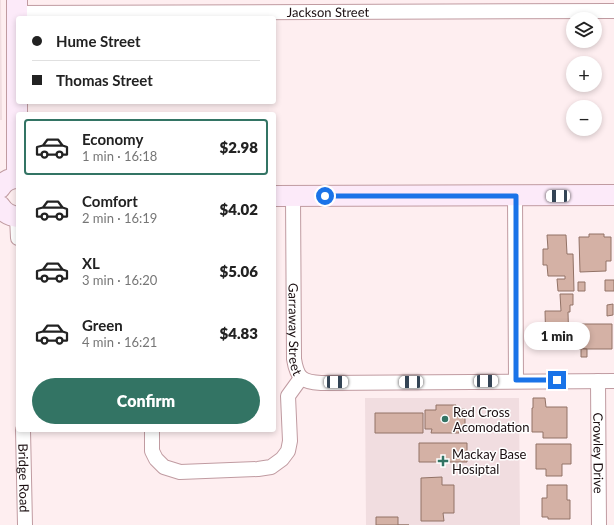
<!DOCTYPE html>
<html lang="en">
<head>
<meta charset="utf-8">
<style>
  :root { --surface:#fff; --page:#f2f2f2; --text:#222; --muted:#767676; --line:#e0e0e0; --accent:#337464 }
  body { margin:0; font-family:Lato,sans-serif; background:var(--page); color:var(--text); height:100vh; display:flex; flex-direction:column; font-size:15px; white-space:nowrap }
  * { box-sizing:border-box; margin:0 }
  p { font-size:13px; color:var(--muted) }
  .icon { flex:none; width:22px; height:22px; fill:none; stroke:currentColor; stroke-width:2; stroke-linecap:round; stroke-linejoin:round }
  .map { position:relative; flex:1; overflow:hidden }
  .sheet { position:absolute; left:16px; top:112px; width:260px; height:320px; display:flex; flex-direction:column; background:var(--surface); border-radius:4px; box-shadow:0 2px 6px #0003 }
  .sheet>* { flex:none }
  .top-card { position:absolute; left:16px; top:16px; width:260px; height:88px; border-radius:4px; box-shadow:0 2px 6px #0003; display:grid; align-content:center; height:88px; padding:0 16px; background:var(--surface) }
  .fabs { position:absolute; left:566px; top:12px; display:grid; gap:8px }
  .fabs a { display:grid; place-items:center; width:36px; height:36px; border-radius:50%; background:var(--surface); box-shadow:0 2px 6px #0003; font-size:20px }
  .end { position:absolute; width:18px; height:18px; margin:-9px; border:5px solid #1a73e8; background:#fff; box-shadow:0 0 0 2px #fff }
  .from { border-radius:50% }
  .bubble { position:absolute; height:28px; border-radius:14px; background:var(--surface); box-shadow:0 2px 6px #0003; font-size:13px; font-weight:800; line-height:28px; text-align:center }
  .car { position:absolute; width:12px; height:24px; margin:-12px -6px; border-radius:5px; box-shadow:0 0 3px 1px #0007; background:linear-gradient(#fff 24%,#345 0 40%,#fff 0 76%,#345 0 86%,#fff 0) }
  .top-card b { display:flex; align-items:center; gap:14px; height:38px; font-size:15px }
  .top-card b+b { border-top:1px solid var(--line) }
  .top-card i { width:10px; height:10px; background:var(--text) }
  ul { padding:7px 0 0; list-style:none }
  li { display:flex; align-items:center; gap:12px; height:56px; margin:0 8px 6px; padding:0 8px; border:2px solid transparent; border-radius:4px }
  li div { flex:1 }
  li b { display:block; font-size:15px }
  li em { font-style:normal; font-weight:800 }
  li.active { border-color:var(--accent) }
  li>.icon { width:36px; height:36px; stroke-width:1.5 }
  .cta { display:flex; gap:8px; margin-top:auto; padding:8px 16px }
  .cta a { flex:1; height:46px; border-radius:24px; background:var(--accent); color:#fff; font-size:16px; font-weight:800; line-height:46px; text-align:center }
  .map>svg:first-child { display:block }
  .built { fill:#f1dde0 }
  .building { fill:#d4b1a5; stroke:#927266 }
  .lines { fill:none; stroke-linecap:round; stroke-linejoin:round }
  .street-casing { stroke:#c09ba1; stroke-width:16 }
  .secondary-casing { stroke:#c09ba1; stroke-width:22 }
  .street { stroke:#fff; stroke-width:14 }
  .secondary { stroke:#fceaf9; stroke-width:20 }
  .route { stroke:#1a73e8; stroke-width:5 }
  .poi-dot { fill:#337464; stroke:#fff; stroke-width:1.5 }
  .labels { text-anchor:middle; stroke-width:3; stroke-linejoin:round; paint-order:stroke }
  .street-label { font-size:13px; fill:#1a0e10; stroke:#fff }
  .poi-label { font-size:13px; fill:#1a0e10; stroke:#fff; text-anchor:start }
</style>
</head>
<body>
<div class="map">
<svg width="614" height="525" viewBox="0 0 614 525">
  <rect width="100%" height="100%" fill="#feeef0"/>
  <path class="built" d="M0,0H1L2,120H0Z
    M365,398H519L520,525H366Z"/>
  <path class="building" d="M589,234H604V237H611V261H606V271L580,272L579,237H589Z
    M547,235H566L567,254H573L574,291H558L557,279H565V276H548L547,265H543V249H548Z
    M605,280H614V291H605Z
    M578,282H585V291H578Z
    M560,294H573V305H570V312H568L569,349H546L545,311H561Z
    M613,304V315L607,316V305Z
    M579,324H612V349H579Z
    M581,348L587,349V357H581Z
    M533,398H545L546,407H567V438H543V432H532V408H533Z
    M436,405H456L455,410L465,409V428H459V433H431L432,429H425V410H436Z
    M375,413H423V433H375Z
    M419,443H467V462H419Z
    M536,444H571V464H562V476H546V469H536Z
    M442,477V485H454V513H443L444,521H421V478Z
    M547,485H567V500H570V519H548V517H542V498H547Z
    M376,517H398V525H409H376Z"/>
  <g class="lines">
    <g class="street-casing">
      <g id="street">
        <path id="s1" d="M17,13L614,11"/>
        <path id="s2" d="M293,196L294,359C297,378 302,382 321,383L614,381"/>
        <path d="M515,196L516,380"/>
        <path d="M17,217L18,238"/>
        <path id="s3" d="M598,381L599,525"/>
        <path id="s4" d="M23,430L25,525"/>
        <path d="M152,430V451L156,459L164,467L180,472L258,469L271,467L282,459L288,451L290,441L288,396L301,378"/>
      </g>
    </g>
    <g class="secondary-casing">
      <path id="secondary" d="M17,0V177
        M0,188C4,181 10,178 18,178
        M274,196L614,195
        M0,206C4,213 10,216 18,217"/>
    </g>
    <use href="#street" class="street"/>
    <use href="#secondary" class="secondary"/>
  </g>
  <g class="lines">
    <path class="route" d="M325,196H516V380H557"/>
  </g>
  <g class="poi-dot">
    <circle cx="445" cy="419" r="4"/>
    <path d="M441 455h4v4h4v4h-4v4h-4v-4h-4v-4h4z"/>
  </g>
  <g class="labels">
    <g class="street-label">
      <text dy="5" stroke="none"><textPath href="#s1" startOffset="311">Jackson Street</textPath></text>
      <text dy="5" stroke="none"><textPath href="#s2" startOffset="133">Garraway Street</textPath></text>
      <text dy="5" stroke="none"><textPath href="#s3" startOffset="72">Crowley Drive</textPath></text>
      <text dy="5" stroke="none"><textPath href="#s4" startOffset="48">Bridge Road</textPath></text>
    </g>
    <g class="poi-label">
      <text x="453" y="417">Red Cross<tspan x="453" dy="15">Acomodation</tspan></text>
      <text x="452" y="459">Mackay Base<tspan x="452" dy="15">Hosiptal</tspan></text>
    </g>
  </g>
</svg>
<div class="fabs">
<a><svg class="icon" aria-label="layers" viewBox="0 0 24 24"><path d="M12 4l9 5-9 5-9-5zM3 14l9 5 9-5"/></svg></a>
<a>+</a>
<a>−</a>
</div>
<i class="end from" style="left:325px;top:196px"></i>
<i class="end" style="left:557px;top:380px"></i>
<div class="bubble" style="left:524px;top:322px;width:66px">1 min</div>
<i class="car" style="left:558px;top:196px;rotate:270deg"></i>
<i class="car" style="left:486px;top:381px;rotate:89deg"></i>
<i class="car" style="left:336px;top:382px;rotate:90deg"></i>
<i class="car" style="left:411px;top:382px;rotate:269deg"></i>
<div class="top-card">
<b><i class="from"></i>Hume Street</b>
<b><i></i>Thomas Street</b>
</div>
<section class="sheet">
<ul>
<li class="active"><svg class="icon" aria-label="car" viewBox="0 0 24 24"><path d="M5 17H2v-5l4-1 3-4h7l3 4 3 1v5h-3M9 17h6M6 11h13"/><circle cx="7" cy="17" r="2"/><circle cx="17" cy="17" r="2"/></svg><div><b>Economy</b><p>1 min · 16:18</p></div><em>$2.98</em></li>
<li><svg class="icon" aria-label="car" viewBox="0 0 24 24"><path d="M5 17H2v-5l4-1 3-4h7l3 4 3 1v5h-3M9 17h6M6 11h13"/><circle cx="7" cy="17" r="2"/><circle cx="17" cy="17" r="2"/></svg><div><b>Comfort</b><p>2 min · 16:19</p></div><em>$4.02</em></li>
<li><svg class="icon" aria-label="car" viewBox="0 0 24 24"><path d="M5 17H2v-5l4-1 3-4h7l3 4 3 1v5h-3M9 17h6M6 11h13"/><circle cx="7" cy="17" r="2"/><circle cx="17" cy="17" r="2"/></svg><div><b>XL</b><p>3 min · 16:20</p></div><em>$5.06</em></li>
<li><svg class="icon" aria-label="car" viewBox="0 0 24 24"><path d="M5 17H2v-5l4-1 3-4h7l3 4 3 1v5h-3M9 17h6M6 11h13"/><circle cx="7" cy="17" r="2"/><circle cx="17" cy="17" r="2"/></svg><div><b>Green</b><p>4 min · 16:21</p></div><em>$4.83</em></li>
</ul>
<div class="cta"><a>Confirm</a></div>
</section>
</div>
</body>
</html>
